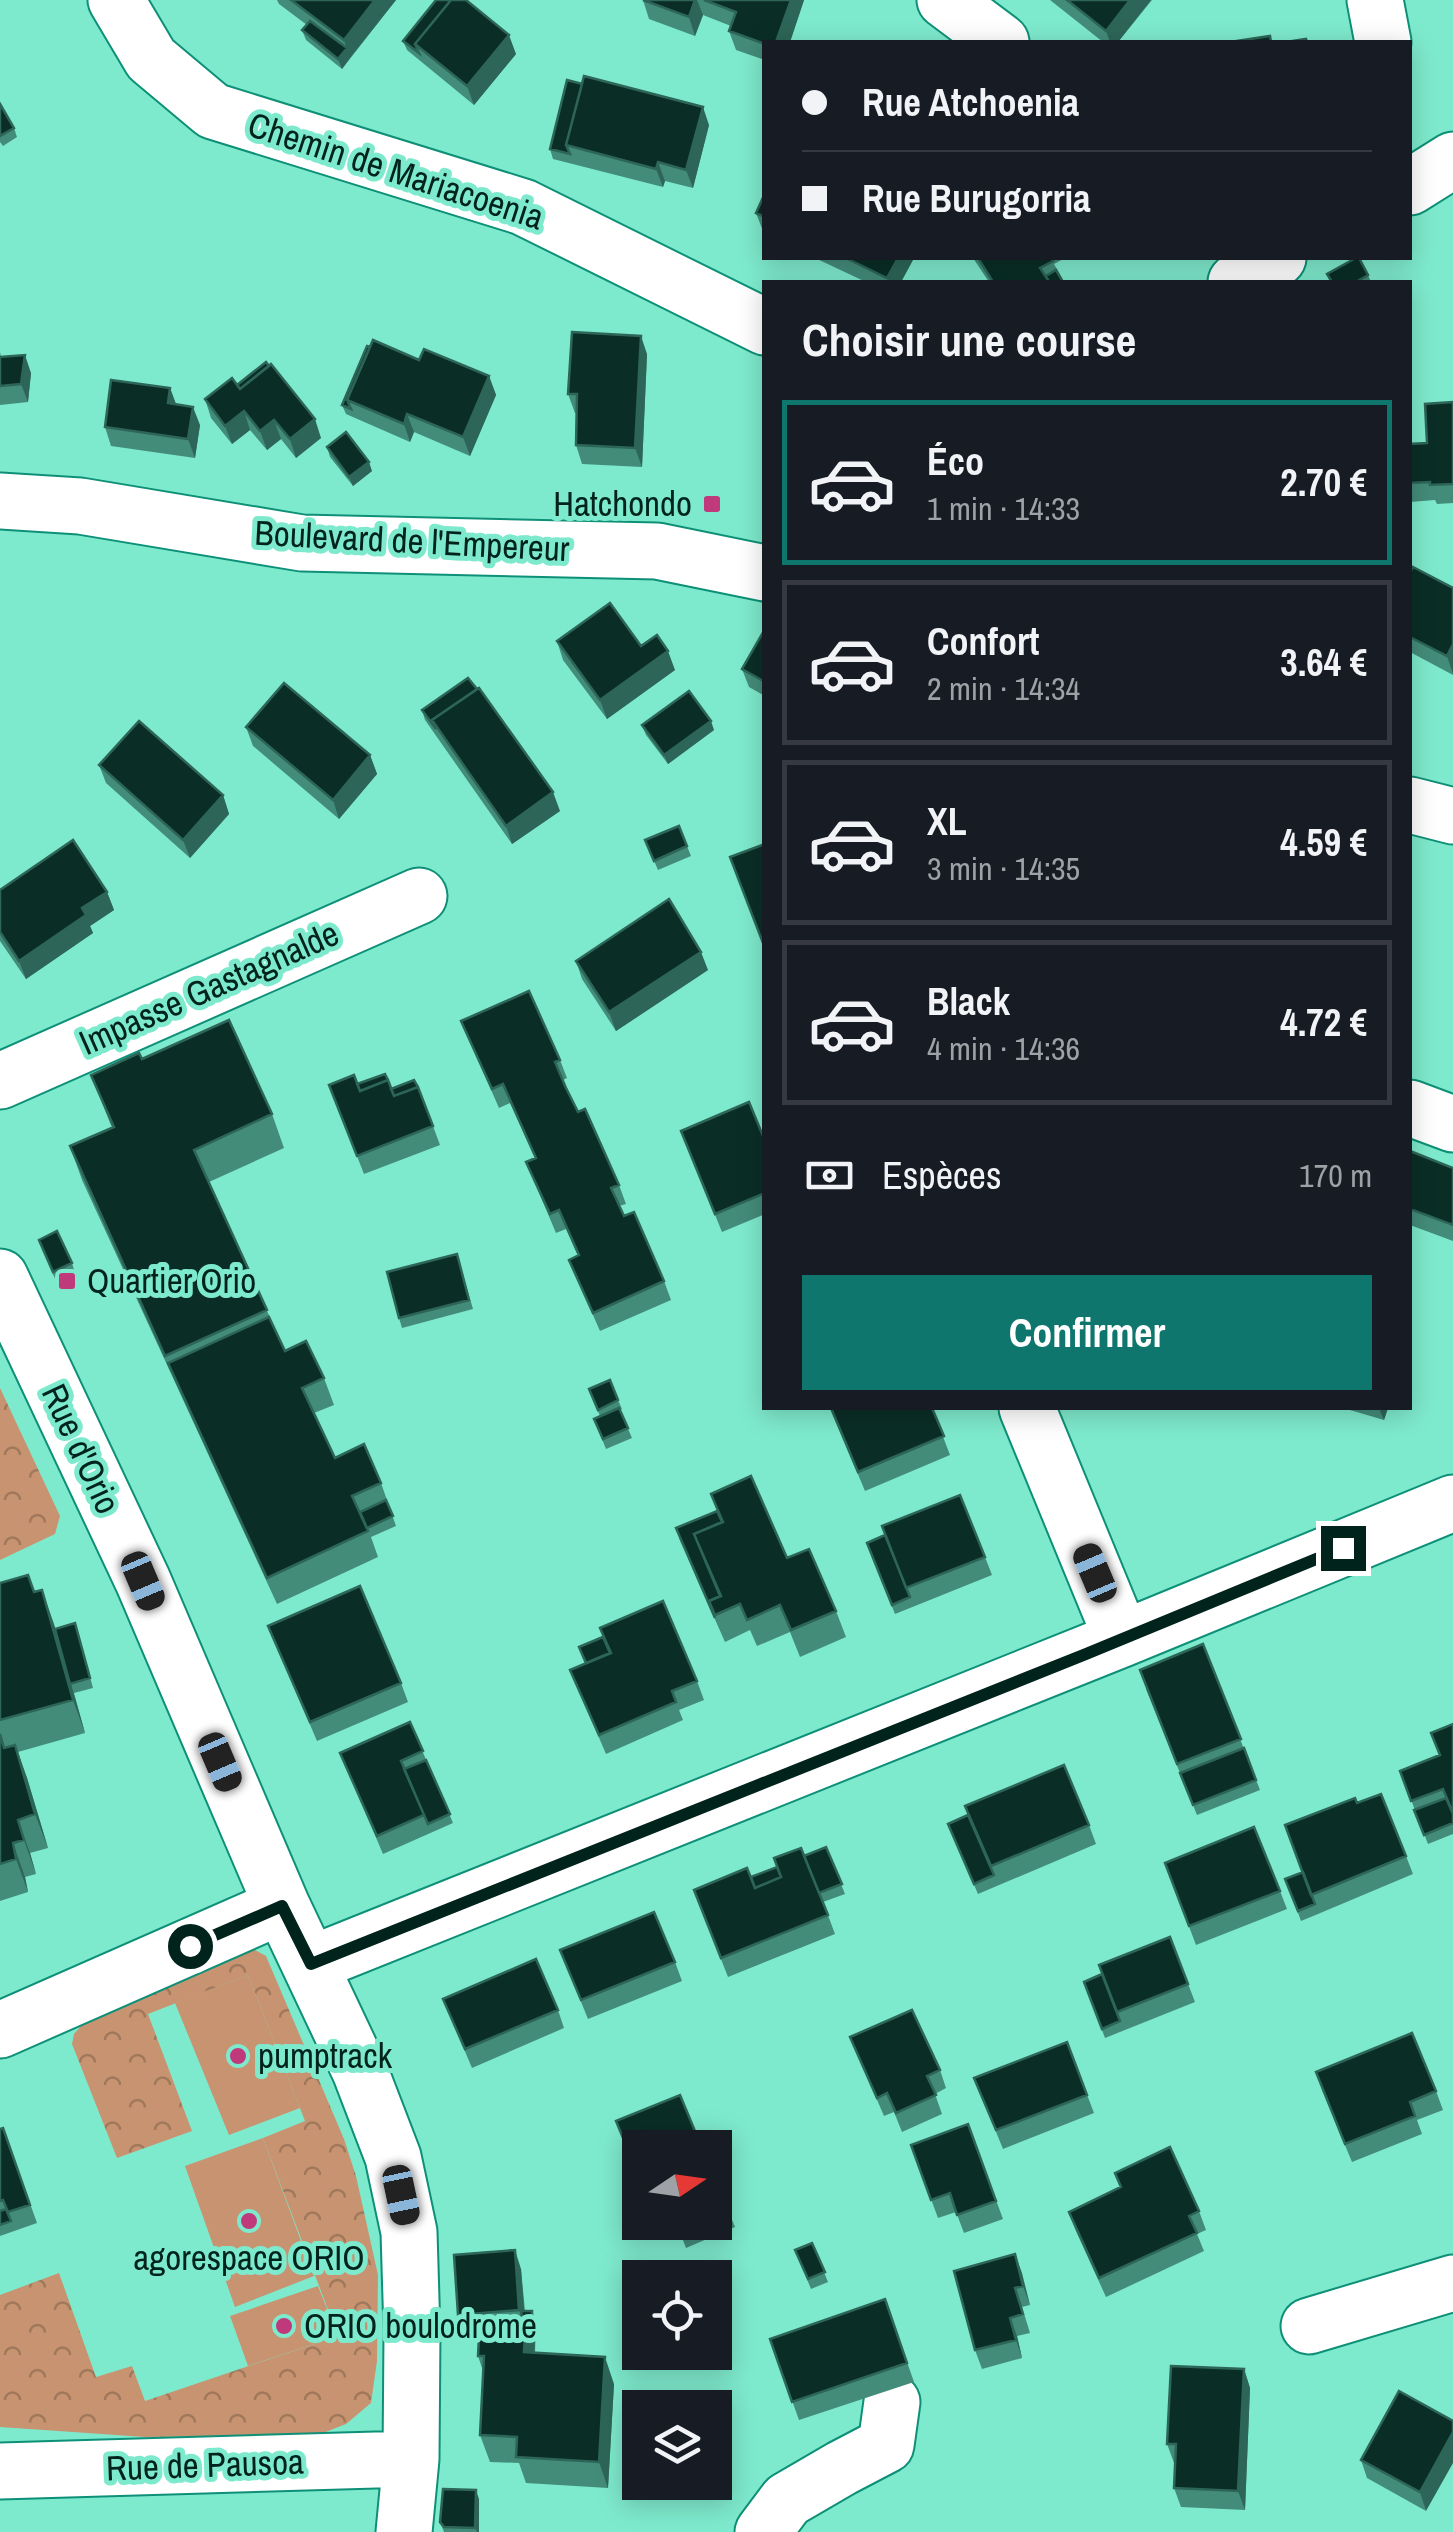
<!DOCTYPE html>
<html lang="fr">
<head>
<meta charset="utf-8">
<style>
  :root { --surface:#171b24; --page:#20242c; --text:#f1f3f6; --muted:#9ea1a6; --line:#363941; --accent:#0f766e }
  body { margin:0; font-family:"Archivo Narrow",sans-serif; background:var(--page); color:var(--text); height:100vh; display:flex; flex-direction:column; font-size:38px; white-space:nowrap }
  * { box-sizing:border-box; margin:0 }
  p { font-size:32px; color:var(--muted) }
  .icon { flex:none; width:55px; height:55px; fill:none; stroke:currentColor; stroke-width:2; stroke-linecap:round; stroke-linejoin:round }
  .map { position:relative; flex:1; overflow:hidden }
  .side { position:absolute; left:762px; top:280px; width:650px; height:1130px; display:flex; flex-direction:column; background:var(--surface); border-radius:0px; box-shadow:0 5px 25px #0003 }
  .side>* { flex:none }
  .banner { position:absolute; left:762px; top:40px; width:650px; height:220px; border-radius:0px; box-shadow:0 5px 25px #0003; display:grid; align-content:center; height:220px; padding:0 40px; background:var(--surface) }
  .needle { width:65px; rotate:77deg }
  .fabs { position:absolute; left:622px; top:2130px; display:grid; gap:20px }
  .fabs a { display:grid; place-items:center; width:110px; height:110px; border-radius:0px; background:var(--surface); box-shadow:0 5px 25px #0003; font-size:50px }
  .end { position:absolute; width:45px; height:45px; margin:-22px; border:12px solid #00231b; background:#fff; box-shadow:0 0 0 5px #fff }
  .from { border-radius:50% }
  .car { position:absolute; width:30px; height:60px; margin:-30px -15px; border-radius:12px; box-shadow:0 0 8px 2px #0007; background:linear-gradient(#222 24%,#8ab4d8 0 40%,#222 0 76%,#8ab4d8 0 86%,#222 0) }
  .banner b { display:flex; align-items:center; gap:35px; height:95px; font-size:38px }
  .banner b+b { border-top:2px solid var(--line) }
  .banner i { width:25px; height:25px; background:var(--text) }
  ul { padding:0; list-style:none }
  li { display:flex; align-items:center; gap:30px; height:165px; margin:0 20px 15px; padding:0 20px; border:5px solid var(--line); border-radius:0px }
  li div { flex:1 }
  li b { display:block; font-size:38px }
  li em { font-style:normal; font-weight:800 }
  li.selected { border-color:var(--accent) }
  li>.icon { width:90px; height:90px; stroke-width:1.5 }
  h2 { padding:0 40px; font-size:45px; line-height:120px }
  .pay { display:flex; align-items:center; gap:25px; height:110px; padding:0 40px; font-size:38px }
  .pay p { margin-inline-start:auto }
  .primary-button { display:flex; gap:20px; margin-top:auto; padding:20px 40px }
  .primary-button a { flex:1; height:115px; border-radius:0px; background:var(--accent); color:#fff; font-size:40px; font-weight:800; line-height:115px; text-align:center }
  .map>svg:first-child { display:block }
  .forest { fill:url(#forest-crowns) }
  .garden { fill:#c89370 }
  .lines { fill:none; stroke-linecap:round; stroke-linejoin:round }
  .minor-casing { stroke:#0d9077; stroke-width:59 }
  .major-casing { stroke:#0d9077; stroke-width:59 }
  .minor { stroke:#fff; stroke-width:55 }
  .major { stroke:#fff; stroke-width:55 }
  .wall { fill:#448c7a }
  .shaded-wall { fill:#2d6658 }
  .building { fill:#0a2e26; stroke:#2d6658; stroke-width:2.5 }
  .route { stroke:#00231b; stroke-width:12 }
  .poi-dot { fill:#bf397b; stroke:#7eeacd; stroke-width:4 }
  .labels { text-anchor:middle; stroke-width:10; stroke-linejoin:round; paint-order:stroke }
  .street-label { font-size:35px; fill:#00231b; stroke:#7eeacd }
  .poi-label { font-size:35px; fill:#00231b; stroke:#7eeacd; text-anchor:start }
</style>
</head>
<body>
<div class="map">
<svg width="1453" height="2532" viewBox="0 0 1453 2532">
  <defs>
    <pattern id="forest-crowns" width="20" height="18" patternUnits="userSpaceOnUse" patternTransform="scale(2.5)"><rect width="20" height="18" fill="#c89370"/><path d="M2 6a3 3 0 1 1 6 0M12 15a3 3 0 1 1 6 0" fill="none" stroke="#a0785b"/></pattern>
  </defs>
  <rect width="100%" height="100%" fill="#7eeacd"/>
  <path class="forest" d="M0,1388L60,1516L55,1534L0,1560Z
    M253,1949L266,1956L344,2139L356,2176L378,2275L377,2361L371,2403L346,2424L318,2435L145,2437L0,2427V2295L59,2273L96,2377L132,2366L145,2401L338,2336L263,2138L305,2121L248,1975L148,2014L192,2131L117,2158L72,2044L74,2034L81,2026L218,1962Z"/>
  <path class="garden" d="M248,1975L300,2108L229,2135L175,2003Z
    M263,2138L314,2276L235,2307L185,2166Z
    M318,2286L338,2336L248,2366L230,2316Z"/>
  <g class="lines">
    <g class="minor-casing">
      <path id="minor" d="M116,0L151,59L213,111L523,207L765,327
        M945,0L1001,42
        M1375,0L1383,42
        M1410,187L1453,160
        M1236,282L1278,258
        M0,1081L419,896
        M1410,1108L1453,1124
        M0,1277L143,1581L282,1906L360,2071L393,2157L409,2232L412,2333L411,2459L404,2532
        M1027,1408L1122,1639
        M311,1964L1122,1639L1453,1503
        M0,2030L282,1906
        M1309,2326L1453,2283
        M0,2471L411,2459
        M763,2532L787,2500L842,2468L886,2445L892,2402"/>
    </g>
    <g class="major-casing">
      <path id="major" d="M0,501L80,506L302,543L657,551L765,573
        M1410,805L1453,816"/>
    </g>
    <use href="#minor" class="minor"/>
    <use href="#major" class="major"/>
  </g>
  <path class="wall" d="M277,0H396L342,69L306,40L302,30L307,25L279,4Z
    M643,0H804L790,42H765V60L736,50L729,31L731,26L703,15L695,36L649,19Z
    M1050,0H1152L1118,42H1103Z
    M403,41L516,54L474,105L407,50Z
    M567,80L709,125L693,188L665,181L663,187L553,159L550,149Z
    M0,104L14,128L17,137L3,146L0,142Z
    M765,193V233L763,231L756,213Z
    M815,258H914L901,282H866Z
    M973,258H1065L1054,264L1064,282H989Z
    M1327,274L1368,275L1371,282H1330Z
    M0,352L1,357L31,373L28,402L0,405Z
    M647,354L642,467L582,464L576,445L577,413H575L568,394Z
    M419,360L489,376L496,395L470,456L414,432L410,442L346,414L342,405Z
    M237,385L321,438L296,458L281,439L267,450L250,430L232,444L211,418L205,399Z
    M170,388L176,404L200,425L195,458L111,446L105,427Z
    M1453,402V503L1437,504L1435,500L1410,502V444L1427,443Z
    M327,447L372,471L353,486L330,457Z
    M1410,572L1453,588V675L1410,652Z
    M765,629V696L749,687L742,669Z
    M557,641L641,646L675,670L607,719L563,660Z
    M422,710L560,811L512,844L425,720Z
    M642,725L714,730L668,764L646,735Z
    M246,727L370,755L377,774L339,819L253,746Z
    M99,765L223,795L229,814L190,858L106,783Z
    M679,826L691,856L658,870L645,840Z
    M0,890L107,892L114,910L90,926L93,933L26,979L0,941Z
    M576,961L708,970L616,1031L582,979Z
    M461,1021L560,1060L567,1078L563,1080L578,1112L619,1185L626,1204L619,1206L624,1216L664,1281L671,1300L600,1331L569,1260L578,1256L566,1229L556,1233L526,1162L535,1158L510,1103L499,1108Z
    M142,1059L272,1114L284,1148L209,1182L285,1351L324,1378L334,1405L314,1413L335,1458L381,1483L396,1526L371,1537L378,1557L277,1604L82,1180L70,1146L112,1128L91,1075Z
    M357,1084L391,1089L433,1126L440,1145L364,1174L329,1085Z
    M681,1131L765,1141V1214L722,1232Z
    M1410,1151L1453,1168V1241L1410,1225Z
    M42,1249L72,1263L75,1273L56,1281Z
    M457,1254L473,1309L402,1328L399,1318Z
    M589,1389L618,1400L622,1409L620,1410L632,1438L606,1449L594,1419L600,1416Z
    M830,1408H932L950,1455L865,1491Z
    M1343,1408H1388L1384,1420Z
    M711,1494L787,1558L836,1611L846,1637L800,1657L790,1632L757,1646L750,1630L725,1642L679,1538L717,1511Z
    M867,1543L985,1557L992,1575L895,1614Z
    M0,1583L34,1592L56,1629L78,1633L93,1688L74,1693L85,1733L18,1752L27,1778L48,1848L30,1853L36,1874L25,1877L28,1892L0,1901Z
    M268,1626L401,1683L408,1702L317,1741Z
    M1203,1644L1260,1790L1197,1815L1146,1689Z
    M570,1670L697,1681L704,1700L679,1710L683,1720L606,1754Z
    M410,1722L453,1823L383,1854L340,1753Z
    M1453,1724V1834L1428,1844L1400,1771L1439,1756L1431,1733Z
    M1357,1803L1406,1856L1413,1874L1318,1914L1317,1911L1318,1914L1301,1921L1289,1888Z
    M948,1824L1089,1825L1096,1844L978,1894Z
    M826,1847L845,1894L823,1902L835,1934L728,1977L701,1908L751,1877Z
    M1165,1863L1280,1891L1287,1909L1196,1945Z
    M1170,1937L1195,2002L1105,2038L1084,1982L1102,1974Z
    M560,1950L675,1962L682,1981L588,2019Z
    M443,1999L558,2010L564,2028L472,2068Z
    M850,2037L940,2070L946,2088L935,2094L942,2114L902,2132L894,2112L884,2116Z
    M1067,2042L1094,2113L1003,2149L974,2078Z
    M1322,2090L1436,2091L1443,2110L1417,2120L1422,2134L1352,2162Z
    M968,2124L1003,2219L964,2233L956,2212L938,2218L911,2145Z
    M3,2128L37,2223L0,2236V2129Z
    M715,2178L735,2227L686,2248L676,2222H715Z
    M1199,2211L1206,2230L1197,2234L1204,2251L1106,2297L1076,2231L1069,2212Z
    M812,2243L828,2282L811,2289L795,2250Z
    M1015,2254L1030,2305L1022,2307L1030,2333L1017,2336L1022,2358L982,2369L975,2350Z
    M521,2269L525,2311H532L536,2321L535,2353L614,2384L608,2488L526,2483L519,2463L490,2462L480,2435L483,2371L478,2356L479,2342H465L458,2315Z
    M885,2299L914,2382L799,2420L770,2339Z
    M1244,2369L1250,2388L1245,2510L1181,2507L1174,2488L1175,2463H1174L1167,2444Z
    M1399,2391L1426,2511L1367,2478L1361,2460Z
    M479,2499V2532H444L440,2522Z"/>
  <path class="shaded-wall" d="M375,0H396L350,58L344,40Z
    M695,0H697L703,15L695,36L689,17Z
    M791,0H804L790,42H776Z
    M1130,0H1151L1118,42H1110L1106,31Z
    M509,35L516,54L474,105L467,86Z
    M347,48L350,58L342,69L338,59Z
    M703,107L709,125L693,188L686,170Z
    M658,162L665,181L663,187L656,169Z
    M898,258H914L901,282H889L887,278Z
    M641,336L647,354L642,467L635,448Z
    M25,355L31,373L28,402L21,384Z
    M489,376L496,395L470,456L463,437Z
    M170,388L177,407L168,403Z
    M193,407L200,425L195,458L188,439Z
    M244,411L250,430L232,444L225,426Z
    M407,414L414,432L410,442L404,424Z
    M315,419L321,438L296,458L290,439Z
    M274,420L281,439L267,450L260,431Z
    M369,462L372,471L353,486L349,477Z
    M1453,644V674L1447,656Z
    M668,651L675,670L607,719L600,700Z
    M711,721L714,730L668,764L664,755Z
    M370,755L377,774L339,819L333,800Z
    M553,792L560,811L512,844L506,826Z
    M223,795L229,814L190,858L183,840Z
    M107,892L114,910L90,926L93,933L26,979L19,961L82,908Z
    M701,952L708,970L616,1031L609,1012Z
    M1381,1408H1388L1384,1420L1380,1411Z
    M42,1590L54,1624L85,1733L73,1700Z
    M15,1745L27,1778L48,1848L35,1814Z
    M18,1820L30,1853L36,1874L24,1840Z
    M13,1843L25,1877L28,1892L16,1859Z
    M515,2250L521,2269L525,2321L532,2311L536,2321L533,2379L524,2352L525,2326L519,2310Z
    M1015,2254L1022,2273L1030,2305L1023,2286Z
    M1010,2318L1017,2336L1022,2358L1016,2340Z
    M605,2357L614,2384L608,2488L599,2462Z
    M1244,2369L1250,2388L1245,2510L1238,2491Z
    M1453,2432V2463L1426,2511L1420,2492Z
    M476,2490L479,2499V2532H477L475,2528Z"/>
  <path class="building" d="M291,0H375L344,40Z
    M436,0H451L415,44L419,53L403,41Z
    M451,0H466L509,35L467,86L415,44Z
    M643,0H695L689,17Z
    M704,0H791L776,42L765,44L729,31L736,12Z
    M1067,0H1130L1106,31Z
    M310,21L347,48L338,59L302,30Z
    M1270,36L1271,42H1230Z
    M1306,39L1307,42H1286Z
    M584,76L703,107L686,170L658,162L656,169L566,145Z
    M567,80L582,84L566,145L570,154L550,149Z
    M0,104L14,128L0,136Z
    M765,193V217L756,213Z
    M846,258H898L887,278Z
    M978,258H1051L1053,261L1040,268L1048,280L1043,282H993Z
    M1356,258H1359L1368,275L1356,282H1332L1327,274Z
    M1056,270L1063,282H1049L1046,276Z
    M572,332L641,336L635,448L576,445L577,394H568Z
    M373,340L419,360L424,349L489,376L463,437L407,414L404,424L347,400Z
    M367,346L370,347L347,400L351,409L342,405Z
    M25,355L21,384L0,386V357Z
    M266,362L269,366L240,389L237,385Z
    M271,364L315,419L290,439L274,420L260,431L244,411L225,426L205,399L232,378L240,389Z
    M111,380L170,388L168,403L193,407L188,439L105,427Z
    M1453,402V484L1430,485V482L1410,483V444L1427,443L1425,404Z
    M346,432L369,462L349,477L327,447Z
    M1413,567L1453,588V644L1447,656L1410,637V572Z
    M610,603L641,646L657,635L668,651L600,700L557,641Z
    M765,629V682L742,669Z
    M468,678L477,689L432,720L436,729L422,710Z
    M284,683L370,755L333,800L246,727Z
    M479,688L553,792L506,826L432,720Z
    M689,691L711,721L664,755L642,725Z
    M139,721L223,795L183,840L99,765Z
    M679,826L687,846L654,861L645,840Z
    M73,840L107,892L82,908L86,915L19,961L0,932V890Z
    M765,844V948L730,857Z
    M669,899L701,952L609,1012L576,961Z
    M529,991L560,1060L555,1062L566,1088L578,1112L585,1109L619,1185L611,1188L624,1216L634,1212L664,1281L593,1313L569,1260L579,1255L559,1210L550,1214L526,1162L536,1158L503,1084L492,1089L461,1021Z
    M229,1020L272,1114L194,1150L267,1310L165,1356L70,1146L114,1127L91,1075L139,1053L142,1059Z
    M385,1074L388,1080L360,1091L357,1084Z
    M354,1075L360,1091L388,1080L394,1096L418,1087L433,1126L357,1156L329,1085Z
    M414,1080L418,1087L394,1096L391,1089Z
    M749,1102L765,1141V1193L715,1214L681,1131Z
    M1410,1151L1453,1168V1225L1410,1209Z
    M57,1231L72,1263L53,1272L39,1240Z
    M457,1254L469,1300L399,1318L387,1272Z
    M269,1317L285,1351L306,1341L324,1378L302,1388L335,1458L364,1444L381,1483L352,1496L368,1531L267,1578L168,1363Z
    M610,1380L618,1400L598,1410L589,1389Z
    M619,1408L628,1428L603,1439L594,1419Z
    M831,1408H932L944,1436L858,1472Z
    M751,1476L787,1558L809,1549L836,1611L791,1630L780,1605L747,1620L740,1604L715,1615L709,1601L721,1596L694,1534L723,1522L711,1494Z
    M960,1495L985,1557L906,1588L882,1526Z
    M386,1500L393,1516L367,1528L360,1512Z
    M717,1511L722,1522L694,1534L720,1596L709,1601L715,1618L676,1528Z
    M885,1535L910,1597L892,1605L867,1543Z
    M28,1575L34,1592L42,1590L73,1700L0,1720V1583Z
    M360,1586L401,1683L310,1722L268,1626Z
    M663,1601L697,1681L672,1691L676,1702L599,1735L570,1670L611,1653L600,1628Z
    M75,1623L90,1678L70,1684L55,1629Z
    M603,1637L610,1653L586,1663L579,1647Z
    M1203,1644L1241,1739L1177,1764L1140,1670Z
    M410,1722L423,1751L401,1761L424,1815L377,1836L340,1753Z
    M1453,1724V1813L1443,1789L1411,1801L1400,1771L1440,1755L1431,1733Z
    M0,1734L4,1748L15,1745L35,1814L18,1820L24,1840L13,1843L16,1859L0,1864Z
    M1244,1748L1256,1780L1193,1805L1180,1773Z
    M426,1760L450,1814L428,1824L404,1769Z
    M1064,1765L1089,1825L991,1866L965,1806Z
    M1381,1794L1406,1856L1311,1895L1285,1825L1355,1798L1357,1803Z
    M1446,1798L1453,1814V1823L1424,1835L1414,1810Z
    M968,1815L994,1875L974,1884L948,1824Z
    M1254,1827L1280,1891L1189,1926L1165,1863Z
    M826,1847L842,1884L819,1893L804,1856Z
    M801,1848L828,1915L721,1958L694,1890L747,1868L755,1888L781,1877L774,1858Z
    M777,1867L781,1877L755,1888L751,1877Z
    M1303,1872L1315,1904L1298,1911L1285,1879Z
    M654,1912L675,1962L581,2000L560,1950Z
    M1170,1937L1188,1984L1117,2012L1099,1965Z
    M536,1959L558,2010L465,2049L443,1999Z
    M1102,1974L1120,2021L1102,2029L1084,1982Z
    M912,2010L940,2070L927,2076L936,2095L896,2113L887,2093L877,2098L850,2037Z
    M1412,2033L1436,2091L1410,2102L1415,2116L1345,2144L1316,2072Z
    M1067,2042L1087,2095L996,2130L974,2078Z
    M680,2095L702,2148H640V2179L616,2121Z
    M968,2124L996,2201L957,2215L950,2193L931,2200L911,2145Z
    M3,2128L30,2205L8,2212L3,2200L0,2201V2129Z
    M1170,2147L1199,2211L1189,2216L1197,2233L1099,2278L1069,2212L1121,2187L1115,2173Z
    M715,2178L728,2209L715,2214Z
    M6,2209L11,2221L0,2225V2211Z
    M677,2222H695L679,2229Z
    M812,2243L825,2272L808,2279L795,2250Z
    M515,2250L519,2310L458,2315L454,2255Z
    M1015,2254L1023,2286L1015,2288L1023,2314L1010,2318L1016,2340L975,2350L954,2271Z
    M885,2299L907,2363L792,2402L770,2339Z
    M521,2311H532V2334L526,2317H522Z
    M480,2316L526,2317L524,2352L605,2357L599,2462L516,2457L517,2437L480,2435L484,2356H478Z
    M479,2323V2333H461V2324Z
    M1171,2366L1244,2369L1238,2491L1174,2488L1176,2444H1167Z
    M1399,2391L1453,2421V2432L1420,2492L1361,2460Z
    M443,2489L476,2490L475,2528L444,2527L440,2522Z"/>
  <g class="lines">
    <path class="route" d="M190,1946L282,1906L311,1964L1086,1654L1343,1548"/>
  </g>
  <g class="poi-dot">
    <rect x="702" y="494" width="20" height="20" rx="5"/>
    <rect x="57" y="1271" width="20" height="20" rx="5"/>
    <circle cx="238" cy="2056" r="10"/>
    <circle cx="249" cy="2221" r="10"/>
    <circle cx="284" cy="2326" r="10"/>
  </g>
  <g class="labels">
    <g class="street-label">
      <text transform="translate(396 171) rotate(18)" y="12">Chemin de Mariacoenia</text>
      <text transform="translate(412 541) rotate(3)" y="12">Boulevard de l'Empereur</text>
      <text transform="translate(209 988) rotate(-24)" y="12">Impasse Gastagnalde</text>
      <text transform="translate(81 1449) rotate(65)" y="12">Rue d'Orio</text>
      <text transform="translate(205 2465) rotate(-2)" y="12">Rue de Pausoa</text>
    </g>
    <g class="poi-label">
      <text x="692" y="516" text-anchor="end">Hatchondo</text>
      <text x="87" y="1293">Quartier Orio</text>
      <text x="258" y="2068">pumptrack</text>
      <text x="249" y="2270" text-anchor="middle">agorespace ORIO</text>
      <text x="304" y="2338">ORIO boulodrome</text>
    </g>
  </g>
</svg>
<div class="fabs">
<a><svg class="needle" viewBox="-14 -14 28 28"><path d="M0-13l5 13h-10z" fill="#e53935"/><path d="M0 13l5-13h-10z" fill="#9ea1a6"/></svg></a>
<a><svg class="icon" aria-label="locate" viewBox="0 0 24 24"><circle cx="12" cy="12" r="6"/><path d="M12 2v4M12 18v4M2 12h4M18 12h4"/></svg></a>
<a><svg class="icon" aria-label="layers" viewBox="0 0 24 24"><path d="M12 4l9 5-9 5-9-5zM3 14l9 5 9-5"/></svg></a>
</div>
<i class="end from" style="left:190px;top:1946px"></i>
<i class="end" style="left:1343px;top:1548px"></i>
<i class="car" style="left:1095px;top:1573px;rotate:337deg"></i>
<i class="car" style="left:143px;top:1581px;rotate:157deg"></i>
<i class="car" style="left:220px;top:1762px;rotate:157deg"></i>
<i class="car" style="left:401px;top:2195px;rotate:168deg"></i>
<div class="banner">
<b><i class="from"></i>Rue Atchoenia</b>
<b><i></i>Rue Burugorria</b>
</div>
<section class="side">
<h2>Choisir une course</h2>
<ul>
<li class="selected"><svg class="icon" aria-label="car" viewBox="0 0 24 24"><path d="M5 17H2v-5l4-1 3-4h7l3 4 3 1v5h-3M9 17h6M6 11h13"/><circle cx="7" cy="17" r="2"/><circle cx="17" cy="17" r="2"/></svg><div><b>Éco</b><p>1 min · 14:33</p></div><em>2.70 €</em></li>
<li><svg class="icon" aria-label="car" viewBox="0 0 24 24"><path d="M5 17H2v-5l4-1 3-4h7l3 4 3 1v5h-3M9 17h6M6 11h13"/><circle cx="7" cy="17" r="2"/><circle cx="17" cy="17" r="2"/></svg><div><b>Confort</b><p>2 min · 14:34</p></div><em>3.64 €</em></li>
<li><svg class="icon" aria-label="car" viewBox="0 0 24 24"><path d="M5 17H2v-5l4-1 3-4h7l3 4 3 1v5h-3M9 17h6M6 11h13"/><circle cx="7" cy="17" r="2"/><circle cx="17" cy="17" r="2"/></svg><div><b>XL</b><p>3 min · 14:35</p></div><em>4.59 €</em></li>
<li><svg class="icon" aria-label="car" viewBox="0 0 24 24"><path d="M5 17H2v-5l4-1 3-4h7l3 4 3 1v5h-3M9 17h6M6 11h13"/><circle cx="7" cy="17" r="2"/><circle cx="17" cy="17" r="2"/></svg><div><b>Black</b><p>4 min · 14:36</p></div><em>4.72 €</em></li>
</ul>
<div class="pay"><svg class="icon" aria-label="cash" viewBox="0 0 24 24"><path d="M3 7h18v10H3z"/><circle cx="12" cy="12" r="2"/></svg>Espèces<p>170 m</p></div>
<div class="primary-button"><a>Confirmer</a></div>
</section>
</div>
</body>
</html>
